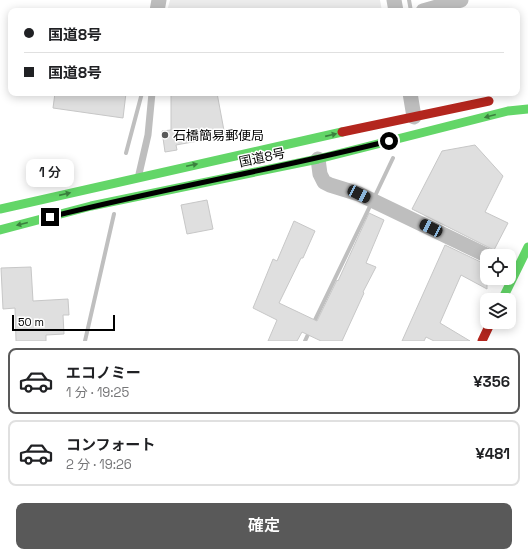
<!DOCTYPE html>
<html lang="ja">
<head>
<meta charset="utf-8">
<style>
  :root { --surface:#fff; --page:#f2f2f2; --text:#202124; --muted:#757577; --line:#e0e0e0; --accent:#595959 }
  body { margin:0; font-family:"Space Grotesk","Noto Sans JP",sans-serif; background:var(--page); color:var(--text); height:100vh; display:flex; flex-direction:column; font-size:15px; white-space:nowrap }
  * { box-sizing:border-box; margin:0 }
  p { font-size:13px; color:var(--muted) }
  .icon { flex:none; width:22px; height:22px; fill:none; stroke:currentColor; stroke-width:2; stroke-linecap:round; stroke-linejoin:round }
  .map { position:relative; height:341px; overflow:hidden }
  .details { display:flex; flex-direction:column; background:var(--surface); flex:1 }
  .details>* { flex:none }
  .banner { position:absolute; left:8px; top:8px; width:512px; height:88px; border-radius:8px; box-shadow:0 2px 10px #0003; display:grid; align-content:center; height:88px; padding:0 16px; background:var(--surface) }
  .tools { position:absolute; left:480px; top:249px; display:grid; gap:8px }
  .tools a { display:grid; place-items:center; width:36px; height:36px; border-radius:8px; background:var(--surface); box-shadow:0 2px 10px #0003; font-size:20px }
  .scale { position:absolute; left:12px; bottom:10px; width:103px; box-sizing:border-box; padding-left:4px; border:2px solid #000; border-top:0; font-size:11px; line-height:14px; white-space:nowrap; color:#000; -webkit-text-stroke:3px #fff; paint-order:stroke }
  .end { position:absolute; width:18px; height:18px; margin:-9px; border:5px solid #000; background:#fff; box-shadow:0 0 0 2px #fff }
  .from { border-radius:50% }
  .bubble { position:absolute; height:28px; border-radius:8px; background:var(--surface); box-shadow:0 2px 10px #0003; font-size:13px; font-weight:600; line-height:28px; text-align:center }
  .car { position:absolute; width:12px; height:24px; margin:-12px -6px; border-radius:5px; box-shadow:0 0 3px 1px #0007; background:linear-gradient(#222 24%,#8ab4d8 0 40%,#222 0 76%,#8ab4d8 0 86%,#222 0) }
  .banner b { display:flex; align-items:center; gap:14px; height:38px; font-size:15px }
  .banner b+b { border-top:1px solid var(--line) }
  .banner i { width:10px; height:10px; background:var(--text) }
  ul { padding:7px 0 0; list-style:none }
  li { display:flex; align-items:center; gap:12px; height:66px; margin:0 8px 6px; padding:0 8px; border:2px solid var(--line); border-radius:8px }
  li div { flex:1 }
  li b { display:block; font-size:15px }
  li em { font-style:normal; font-weight:600 }
  li.active { border-color:var(--accent) }
  li>.icon { width:36px; height:36px; stroke-width:1.5 }
  .cta { display:flex; gap:8px; margin-top:auto; padding:8px 16px }
  .cta a { flex:1; height:46px; border-radius:8px; background:var(--accent); color:#fff; font-size:16px; font-weight:600; line-height:46px; text-align:center }
  .map>svg:first-child { display:block }
  .green { fill:#ececec }
  .lines { fill:none; stroke-linecap:round; stroke-linejoin:round }
  .stream { stroke:#bfbfbf; stroke-width:4 }
  .building { fill:#dfdfdf; stroke:#c7c7c7 }
  .lane { stroke:#bebebe; stroke-width:7 }
  .street { stroke:#bebebe; stroke-width:15 }
  .fast { stroke:#63d668; stroke-width:9 }
  .jam { stroke:#b3261e; stroke-width:9 }
  .oneway { fill:#3b803e }
  .route { stroke:#000; stroke-width:5 }
  .poi-dot { fill:#595959; stroke:#fff; stroke-width:1.5 }
  .labels { text-anchor:middle; stroke-width:3; stroke-linejoin:round; paint-order:stroke }
  .poi-label { font-size:13px; fill:#000; stroke:#fff; text-anchor:start }
  .street-label { font-size:13px; fill:#000; stroke:#fff }
</style>
</head>
<body>
<div class="map">
<svg width="528" height="341" viewBox="0 0 528 341">
  <rect width="100%" height="100%" fill="#fff"/>
  <path class="green" d="M170,0H380L382,11H167Z"/>
  <g class="lines">
    <path class="stream" d="M409,0L411,11
      M126,153L142,93
      M374,198L393,158
      M313,324L371,204
      M85,341L114,214
      M305,341L310,330"/>
  </g>
  <path class="building" d="M55,93H126L123,118L53,108Z
    M171,93H217L225,136L176,145L177,150L165,152L162,131L171,130Z
    M475,145L503,176L485,212L508,223L494,250L412,209L442,151Z
    M207,200L213,229L187,234L181,205Z
    M369,213L384,220L366,263L376,267L363,292L364,293L342,341H321L302,332L297,341H268L277,320L253,308L273,259L277,261L294,221L315,231L303,258H301L279,303L317,321L337,280L338,281Z
    M445,245L487,265V289L461,275L440,323L470,341H434L426,337L424,341H402Z
    M31,267L33,301L68,299L69,315H63L64,334L46,335V341H16L15,308L3,309L1,268Z"/>
  <g class="lines">
    <path class="lane" d="M139,174L148,135L152,93"/>
    <path class="street" d="M394,0L396,11
      M157,11L159,0
      M423,11L461,0
      M410,93L414,117
      M318,159L320,174L324,182L330,185L359,194L488,256"/>
    <path class="fast" d="M0,209L342,132
      M0,230L91,206L318,159L508,111L528,109
      M502,300L528,247"/>
    <path class="jam" d="M342,132L489,101
      M482,341L491,322"/>
  </g>
  <defs><path id="oneway-solid" d="M-6-.8H1V-3.2L6.5 0L1 3.2V.8H-6Z"/></defs>
  <g class="oneway">
    <use href="#oneway-solid" transform="translate(490 116) rotate(165)"/>
    <use href="#oneway-solid" transform="translate(331 135) rotate(-13)"/>
    <use href="#oneway-solid" transform="translate(192 165) rotate(-12)"/>
    <use href="#oneway-solid" transform="translate(65 194) rotate(-13)"/>
    <use href="#oneway-solid" transform="translate(22 224) rotate(166)"/>
  </g>
  <g class="lines">
    <path class="route" d="M50,217C162,189 276,169 389,141"/>
  </g>
  <circle class="poi-dot" cx="165" cy="135" r="4"/>
  <g class="labels">
    <g class="poi-label">
      <text x="173" y="140">石橋簡易郵便局</text>
    </g>
    <g class="street-label">
      <text transform="translate(262 157) rotate(-12)" y="5">国道8号</text>
    </g>
  </g>
</svg>
<div class="tools">
<a><svg class="icon" aria-label="locate" viewBox="0 0 24 24"><circle cx="12" cy="12" r="6"/><path d="M12 2v4M12 18v4M2 12h4M18 12h4"/></svg></a>
<a><svg class="icon" aria-label="layers" viewBox="0 0 24 24"><path d="M12 4l9 5-9 5-9-5zM3 14l9 5 9-5"/></svg></a>
</div>
<div class="scale">50 m</div>
<i class="end from" style="left:389px;top:141px"></i>
<i class="end" style="left:50px;top:217px"></i>
<div class="bubble" style="left:26px;top:159px;width:48px">1 分</div>
<i class="car" style="left:359px;top:194px;rotate:116deg"></i>
<i class="car" style="left:431px;top:228px;rotate:296deg"></i>
<div class="banner">
<b><i class="from"></i>国道8号</b>
<b><i></i>国道8号</b>
</div>
</div>
<section class="details">
<ul>
<li class="active"><svg class="icon" aria-label="car" viewBox="0 0 24 24"><path d="M5 17H2v-5l4-1 3-4h7l3 4 3 1v5h-3M9 17h6M6 11h13"/><circle cx="7" cy="17" r="2"/><circle cx="17" cy="17" r="2"/></svg><div><b>エコノミー</b><p>1 分 · 19:25</p></div><em>¥356</em></li>
<li><svg class="icon" aria-label="car" viewBox="0 0 24 24"><path d="M5 17H2v-5l4-1 3-4h7l3 4 3 1v5h-3M9 17h6M6 11h13"/><circle cx="7" cy="17" r="2"/><circle cx="17" cy="17" r="2"/></svg><div><b>コンフォート</b><p>2 分 · 19:26</p></div><em>¥481</em></li>
</ul>
<div class="cta"><a>確定</a></div>
</section>
</body>
</html>
